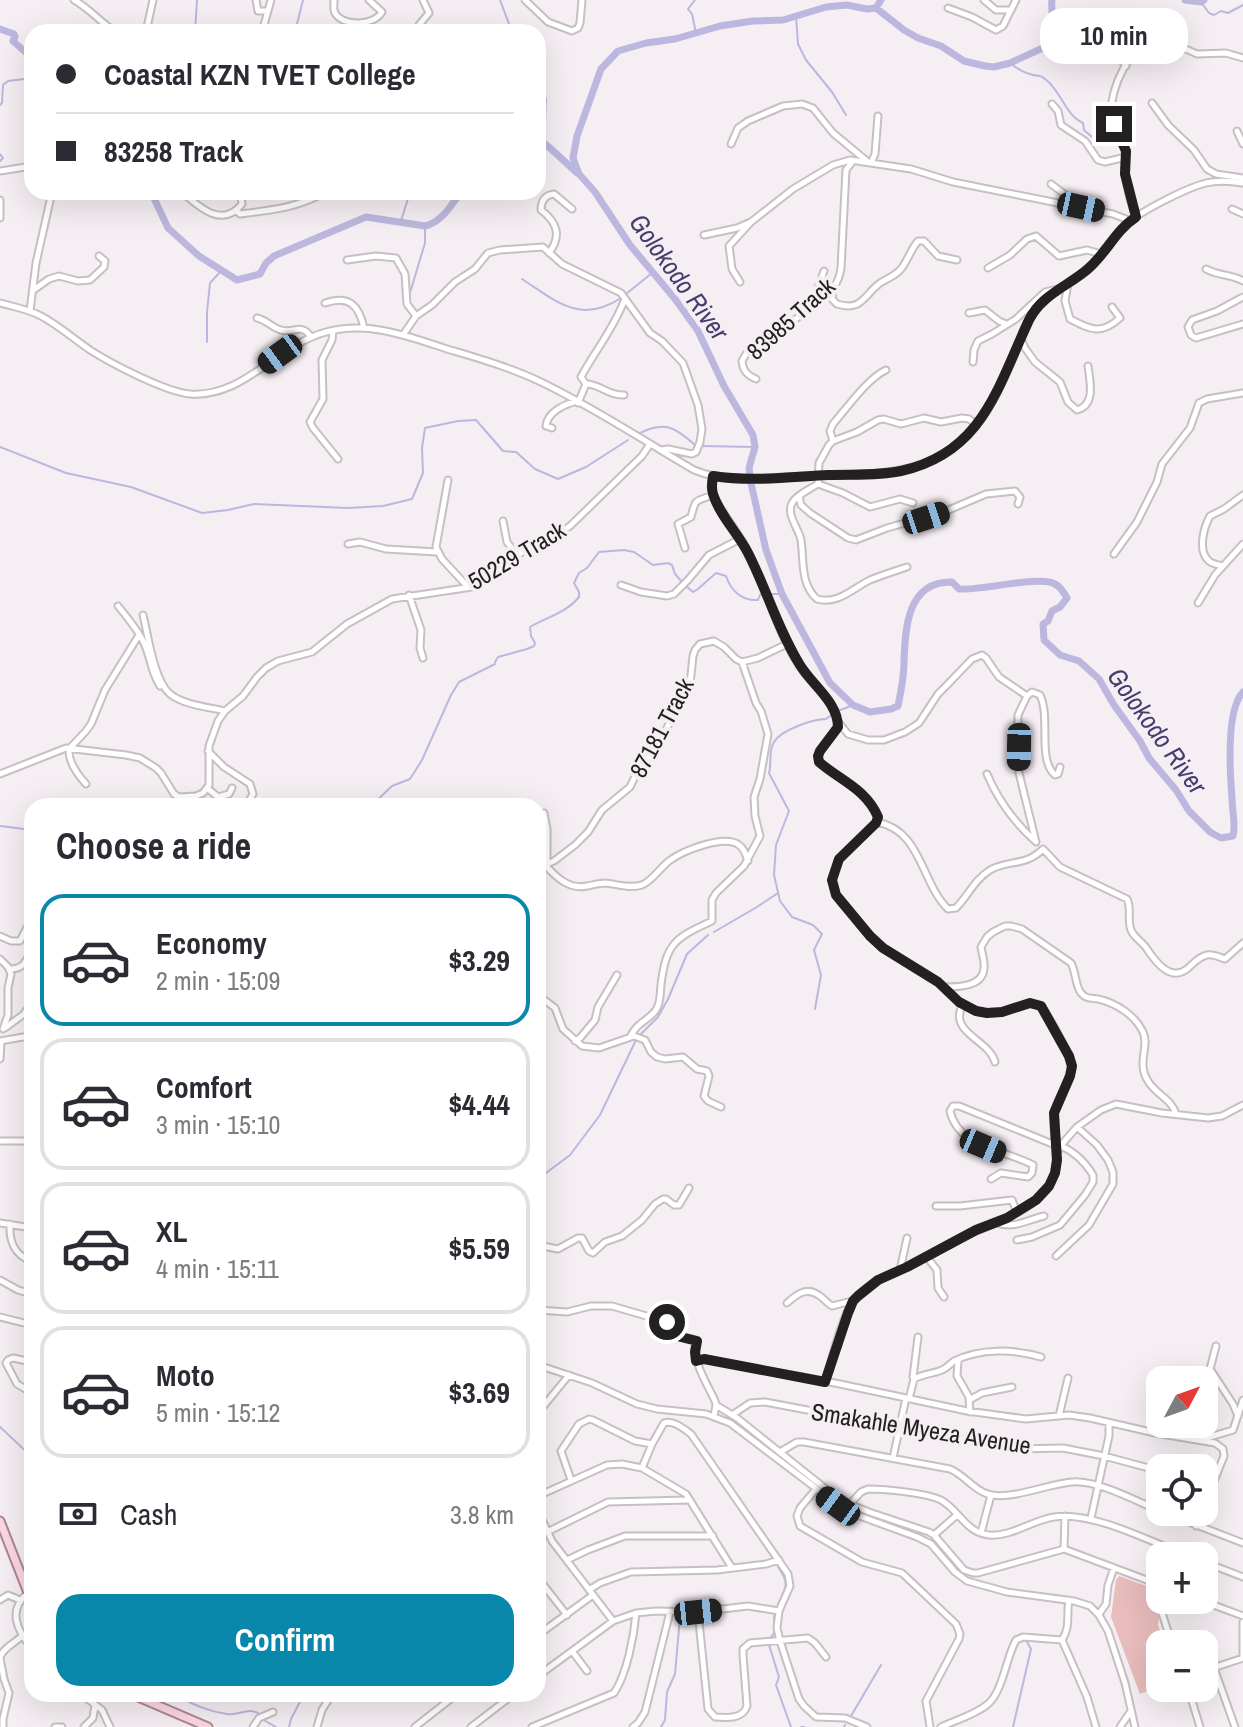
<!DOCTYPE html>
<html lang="en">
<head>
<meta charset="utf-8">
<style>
  :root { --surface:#fff; --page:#f2f2f3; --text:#2b2b33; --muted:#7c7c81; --line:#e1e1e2; --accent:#0987aa }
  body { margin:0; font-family:"Archivo Narrow",sans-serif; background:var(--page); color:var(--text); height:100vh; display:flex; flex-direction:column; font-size:30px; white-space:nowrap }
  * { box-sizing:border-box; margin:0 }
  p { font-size:26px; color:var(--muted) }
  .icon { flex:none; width:44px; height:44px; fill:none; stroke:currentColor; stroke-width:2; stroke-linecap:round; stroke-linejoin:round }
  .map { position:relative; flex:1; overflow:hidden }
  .drawer { position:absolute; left:24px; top:798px; width:522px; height:904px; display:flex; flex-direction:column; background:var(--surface); border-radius:24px; box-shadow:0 8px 32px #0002 }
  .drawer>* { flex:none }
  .guide { position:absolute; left:24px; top:24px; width:522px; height:176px; border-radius:24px; box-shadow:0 8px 32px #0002; display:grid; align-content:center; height:176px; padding:0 32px; background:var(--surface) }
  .needle { width:52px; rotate:49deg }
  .fabs { position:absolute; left:1146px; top:1366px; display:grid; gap:16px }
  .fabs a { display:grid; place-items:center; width:72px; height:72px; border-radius:16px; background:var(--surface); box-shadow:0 8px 32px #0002; font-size:40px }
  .end { position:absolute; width:36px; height:36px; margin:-18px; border:10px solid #232022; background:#fff; box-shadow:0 0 0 4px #fff }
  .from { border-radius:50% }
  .bubble { position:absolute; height:56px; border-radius:24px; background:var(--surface); box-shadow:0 8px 32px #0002; font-size:26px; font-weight:800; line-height:56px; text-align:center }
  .car { position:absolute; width:24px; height:48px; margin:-24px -12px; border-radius:10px; box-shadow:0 0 6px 2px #0007; background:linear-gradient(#222 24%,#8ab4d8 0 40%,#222 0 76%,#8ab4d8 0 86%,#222 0) }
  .guide b { display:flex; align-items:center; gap:28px; height:76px; font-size:30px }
  .guide b+b { border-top:2px solid var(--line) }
  .guide i { width:20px; height:20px; background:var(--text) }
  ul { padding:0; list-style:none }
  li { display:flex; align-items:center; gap:24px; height:132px; margin:0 16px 12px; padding:0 16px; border:4px solid var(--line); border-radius:24px }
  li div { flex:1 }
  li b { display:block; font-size:30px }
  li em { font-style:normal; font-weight:800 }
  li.on { border-color:var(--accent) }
  li>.icon { width:72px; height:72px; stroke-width:1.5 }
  h2 { padding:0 32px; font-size:36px; line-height:96px }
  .pay { display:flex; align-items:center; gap:20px; height:88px; padding:0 32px; font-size:30px }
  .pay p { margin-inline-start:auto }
  .action { display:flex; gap:16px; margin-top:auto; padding:16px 32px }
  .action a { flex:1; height:92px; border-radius:24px; background:var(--accent); color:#fff; font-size:32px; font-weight:800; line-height:92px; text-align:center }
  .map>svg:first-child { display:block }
  .green { fill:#e8bdbc }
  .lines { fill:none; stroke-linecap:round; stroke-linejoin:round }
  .stream { stroke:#bcb7de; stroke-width:2 }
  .river { stroke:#bcb7de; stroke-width:7 }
  .minor-casing { stroke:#c6bfc4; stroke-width:9 }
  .major-casing { stroke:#ad8593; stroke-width:11 }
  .minor { stroke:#fff; stroke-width:5 }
  .major { stroke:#fbd7e3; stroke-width:7 }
  .route { stroke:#232022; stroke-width:10 }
  .labels { text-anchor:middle; stroke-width:8; stroke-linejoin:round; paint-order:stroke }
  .street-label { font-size:24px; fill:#232022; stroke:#f5eef3 }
  .water-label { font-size:26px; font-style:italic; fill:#463c6f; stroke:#f5eef3 }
</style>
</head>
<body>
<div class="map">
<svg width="1243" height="1727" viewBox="0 0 1243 1727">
  <rect width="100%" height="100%" fill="#f5eef3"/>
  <path class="green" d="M1119,1576L1160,1591L1161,1600L1158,1625L1165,1644H1160V1686L1140,1694L1111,1617L1116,1580Z"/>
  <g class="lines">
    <path class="stream" d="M500,0L512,32
      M695,0L688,9L692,14L696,33
      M1201,2L1209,13L1214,15L1221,11L1228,13L1243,5
      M796,16L798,44L806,60L832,92L846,115
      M195,32L197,0
      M295,32L303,0
      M1010,63C1017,69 1024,73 1033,75C1040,77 1040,74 1045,79C1061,90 1065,115 1083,123L1084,130L1092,137
      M538,78L546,99L544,143
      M0,105L2,103L3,85L8,81L32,78
      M0,154L3,158L0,161
      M401,221L410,192
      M522,279C556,301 580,325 621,298
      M626,294L652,273
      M409,296L425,243V226
      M207,342V312L210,283L221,271
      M640,433C665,421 675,427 695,445
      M702,446L755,447
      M0,447L66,473L131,487L202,513L228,510L254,504L348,508L383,506L412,499L423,473L422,448L425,428L458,421L476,420L503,451L516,452L535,469L558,479L586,467L628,440
      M686,586L693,592L698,589L716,573L726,576C731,591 742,601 758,600L760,595L763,594
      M770,594H782
      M495,662L498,657L527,649L534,646L535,643L531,636L530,627C547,617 566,613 579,597V592L574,583L579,573L587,568L599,552L624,550L634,552L653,565L668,563L672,565L675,574L683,583
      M838,711L853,705
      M371,806L392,786L410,779L422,760L451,695L459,682L495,664
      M0,826L32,830
      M714,932L757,907L778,893
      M815,1009L821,975L814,950L822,934L813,925L792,917L780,901L774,875L776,845L789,811L769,773C772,763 768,751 774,742C781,730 813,719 826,719L833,714
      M640,1035L658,1017L668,999L687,954L708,935
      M538,1179L570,1155L600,1115L636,1040
      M0,1427L32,1457
      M740,1500L783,1561
      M778,1567C790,1584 786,1587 778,1604
      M770,1639L774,1633V1616
      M769,1645L779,1677L776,1685L791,1727
      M172,1694C191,1703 206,1711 227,1714C239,1716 247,1707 258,1713
      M851,1716L881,1665
      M262,1719L276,1727
      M289,1727L291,1719L304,1694
      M661,1727L665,1720L667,1692L675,1674L680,1617
      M801,1727H804
      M844,1727L845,1725
      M1013,1727L1031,1649L1026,1640"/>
    <path class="river" d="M881,0L876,8L867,9L847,5L826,7L783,20L753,21L720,26L675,39L646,43L618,51L601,69L577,136L573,158L579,174L595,192L630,245L675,299L698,331L724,386L753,435L755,447L749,468L751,483L766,550L782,594L830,683L853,705L870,712L891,709L898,706C901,692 904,677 904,662C905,629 907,581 952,582L959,589C982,591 1039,575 1055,584C1061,587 1064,593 1067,598L1060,607L1052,611L1048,621L1043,624L1044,640L1060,655L1079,661L1099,679L1114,705L1140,741L1149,758L1176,790L1189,811L1210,832L1221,838L1233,836C1236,824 1232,811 1232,798C1230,773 1226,710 1243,692
      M1185,0L1201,2L1204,0
      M876,8L904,30L918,38L941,46L964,61L985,66L994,67L1010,63L1045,47L1053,41C1057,28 1050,14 1052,0
      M0,29L14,34L15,37L13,41L32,58
      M538,138C552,149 564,161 577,173
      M151,192L168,228L199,256L237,280L260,274L266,263L274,256L366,217L425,226C442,222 451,205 461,192"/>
    <g class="minor-casing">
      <path id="minor" d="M74,0C89,8 101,23 116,32
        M256,0L258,11H267
        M334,0C334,4 333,10 335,13C343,27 374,26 382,12L369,0
        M525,0L548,22L572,31L578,28L580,23L582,0
        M984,0L996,10H1011
        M948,8L972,17L996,30L1003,26L1016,0
        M146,32L153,0
        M262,32L271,0
        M422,32L419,25L429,13L423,0
        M1108,43L1126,66
        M1152,103L1168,125L1194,150L1207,169L1216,174L1243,178
        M1052,104L1058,111L1061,125L1085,141L1098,160L1105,162L1126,157
        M1237,131L1243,144
        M731,144L738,128L748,121L783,106L802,104L813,108L833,133L868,162
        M871,163L875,154L878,116
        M0,171L32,166
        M1051,184L1079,205
        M182,192C199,207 222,229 242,204L241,197L236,192
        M0,200V218
        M1232,209L1243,214
        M236,210L240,214C273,210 296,208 326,192
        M1136,217C1131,204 1127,188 1125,174C1124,166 1127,157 1125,149C1122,137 1114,127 1112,114C1108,90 1132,43 1156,36L1197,54L1226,53L1243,58
        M704,235L737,228L751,222L793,189L833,165L850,160L911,169L953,182L1113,214L1131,221
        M549,253C562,236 557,222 541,210C541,201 545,195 554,194L572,209
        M347,260L376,256L396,258L405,274L407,304L416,316
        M988,268L1010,255L1027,239L1036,236L1059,256L1087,250L1101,254
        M1206,269C1218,276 1232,274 1243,281
        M740,282L732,269L729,246L750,223
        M1068,283L1065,301L1070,319C1091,330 1101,335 1120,318L1112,307
        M833,288L832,299L837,304C862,312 865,294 880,283C888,278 895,276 901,269C908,260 911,249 918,241H924L938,256L957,260
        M35,289L49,279L59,276L78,281L90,280L104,267L105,261L99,256
        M1243,297L1217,311L1192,320L1188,327L1191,335L1196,338L1243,324
        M0,303C14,307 28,309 41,316C58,325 74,339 90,350C112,364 166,392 190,394C244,398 277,345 326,332C367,321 405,335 444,348C477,358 510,367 541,382C593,407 644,441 694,470C728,484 767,477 803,476C875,474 946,480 988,409C1005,382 1015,350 1029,320C1042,294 1068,286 1088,268C1102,256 1111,238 1124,226C1139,212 1186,188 1206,183C1218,180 1231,181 1243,183
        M325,303C349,295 359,305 364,328
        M812,304L824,271
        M30,311L36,263L52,192
        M969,313L985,310L999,321L1006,324
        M257,318C267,320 272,328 281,330C294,334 301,322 311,337
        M333,331L332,340L322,360L323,399L310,422L313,428L338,459
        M403,335L416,316L432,305L455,282L475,269L488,253L500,250L543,247L562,264L621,293L650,333L662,341L683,363L698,405L702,429L700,442L696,452L692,454L668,449L661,450
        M1021,339L1025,348L1035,362L1060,382L1068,402L1077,410C1096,405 1090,382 1088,366
        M973,362L974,350L978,341L992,334L1016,319L1045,292L1057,289
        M756,379C747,375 743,371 742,361L746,354C772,334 814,310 834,286C839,281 840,274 841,268L846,170L853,161
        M586,384L581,377C595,351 614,328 624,301
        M578,403L586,384C600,384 609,396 624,395
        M552,428L546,426C547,413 563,405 574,402
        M833,441L830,431L833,424C846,409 869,377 886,370
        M713,476L711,487L714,497C724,516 740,534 749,554C768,593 778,636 803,671C816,688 838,704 838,727L820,751L818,756L819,762C841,781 866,789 878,817L876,823L839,859L832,880L836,895L870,936L883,948L938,982L959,1002L976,1011L987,1013L1002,1012L1030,1003L1041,1006C1049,1017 1074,1059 1071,1072C1069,1086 1057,1097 1055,1111C1050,1136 1063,1160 1051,1183C1035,1213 986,1225 958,1239C941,1247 926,1258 909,1266C890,1276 867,1282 853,1301C842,1317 831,1362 825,1382
        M448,480L436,547L442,559L468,587
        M818,484L843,493L870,507L900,499L913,503
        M799,496L801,505L810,513L848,538L856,540L887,528L944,512L986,494L1015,491L1020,497L1018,504
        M503,521L507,542L518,556
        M348,544L360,542L386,549L437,552
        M685,548L678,524L691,517C696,498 694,502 713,495
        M1114,554L1137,522L1157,482L1162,464L1190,428L1199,403L1207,399L1243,393
        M1223,566C1219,565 1212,564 1209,561C1197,551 1204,527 1210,516L1224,509L1243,495
        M907,567C895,571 882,575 870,580C853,588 838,605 817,599C800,584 804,560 801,540C799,529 786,515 792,503C796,495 810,489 818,484L819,463L829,445L833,441L857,432L878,420L884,419L901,424L924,418L941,422L962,418L969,419L977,425
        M621,585L641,592L667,596L674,594L688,580L709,555L740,539
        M409,595L421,630L420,648L423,658
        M1198,603L1215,575L1243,544
        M118,606C127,617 138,630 144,643C151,658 150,670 160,686
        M143,615C148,635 154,681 170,694C184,705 208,707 225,711
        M839,723L848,734L868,740H884L905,732L919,723L938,694L947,685L972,659L982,655L986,658L999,677L1027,696
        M208,751L224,767L250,784L253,794L246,806
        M0,774L66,748L126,755L140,758L156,768L161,773L174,794L179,797L196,796L203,793L209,785V746L218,721L225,711L243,696L257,677L266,668L278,661L312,652L347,624L392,599L472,587L483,581L529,547L558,534L570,526L642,456L650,444
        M987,774C998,800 1014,822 1035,841
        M86,784C77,774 68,762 69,749L86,731L91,724L105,690L139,635
        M207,788L218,797L229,794L232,788
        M188,806L196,797
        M544,813L547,829V865
        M877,822C922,831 920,881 948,909L956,908C968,896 974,880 990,870C1010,859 1025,867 1043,849L1060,867L1127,899C1132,909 1127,920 1131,930C1134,938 1143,942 1147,949C1155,961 1170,982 1187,969C1193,964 1198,957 1207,955C1214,954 1219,957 1225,959L1243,943
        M1036,842L1019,773L1018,730V715L1027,696L1032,692L1040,695C1051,718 1037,759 1055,775L1058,774L1060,767
        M545,865C556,877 569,890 587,886C593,885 599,883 605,883C617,884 629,889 642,885C652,881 660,868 669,861C682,851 724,834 739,845C744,848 746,855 748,861
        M538,868L554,861L575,845L588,832L602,810L630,787L637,772L659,743L690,684L693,656L695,650L700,644L714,641L724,647L736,659L742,662L758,658L787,644
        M0,936L11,941H20L32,918
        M0,959L8,967L11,974L8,988V1015L3,1029
        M10,969C24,969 26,961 32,949
        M944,987C958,987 983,987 984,968C985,961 982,954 981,947L987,937L993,932L1005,926H1011L1022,929L1071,963C1076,972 1075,985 1081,993C1086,999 1091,998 1098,999C1116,1003 1135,1015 1143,1032C1150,1046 1136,1063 1148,1081C1155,1094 1172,1099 1176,1114
        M538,995L555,1008L563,1029L582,1046L599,1048L634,1036L645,1040L651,1052L657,1057L665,1059L683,1057L697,1069L707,1071L709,1076L704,1096L708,1101L721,1107
        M963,1004C947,1033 989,1039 995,1062
        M5,1028L24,1014L32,1001
        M630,1037C637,1022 648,1021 656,1010C661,1002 660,994 661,985C666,943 675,938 712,921V900L716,893L744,866L760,836L755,816L754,797L760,779L768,734L761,711L756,703L742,662
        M0,1041L23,1037L32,1038
        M575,1041L580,1038L595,1020L598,1007L617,975
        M0,1059L1,1041
        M0,1141H32
        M1058,1151L1062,1144L1077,1127L1101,1110L1116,1104L1162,1113L1208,1118L1222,1116L1243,1105
        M991,1179L1001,1173L1028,1177L1032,1173L1033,1165C1006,1150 958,1148 950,1111L953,1106H959L1055,1145
        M936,1206H960L1012,1200L1017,1212
        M0,1223L32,1228
        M997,1223C1014,1229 1027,1220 1044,1216
        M10,1224C9,1241 15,1256 32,1261
        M1017,1240L1032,1237L1060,1225L1085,1195L1093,1182V1175C1085,1162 1075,1152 1061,1146
        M538,1245L558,1249L578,1238H582L589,1251L593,1253L605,1242L622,1236L642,1220L655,1204L663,1199H666L674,1205H679L689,1188
        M926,1256L937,1270L938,1288L944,1297
        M1056,1256L1089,1225L1113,1184V1172L1108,1160L1097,1145L1077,1127
        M900,1270L907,1238
        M0,1280L18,1290L32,1294
        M787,1303C797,1294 807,1286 820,1296C824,1299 827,1303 832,1306L852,1301
        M538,1310L567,1312L591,1306H612L667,1322L681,1337L697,1341C692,1363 706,1381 715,1401L716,1405L714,1416
        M0,1317L32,1325
        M1216,1346L1210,1369L1233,1404L1238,1416
        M696,1361L704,1359L840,1384L967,1411L1026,1419L1069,1415L1090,1418L1155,1433L1215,1443L1223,1449L1224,1456L1204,1506
        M958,1361L957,1376L969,1397L970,1412
        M32,1362L13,1358L8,1360L6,1363L17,1384L32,1393
        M538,1365L592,1383L637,1404L657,1409L706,1414L730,1423L846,1511L917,1537L931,1544L955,1572L967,1581L1007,1592L1074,1601L1090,1606L1099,1615L1108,1631L1125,1683L1135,1727
        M914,1379C924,1373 935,1374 944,1369C948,1367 951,1363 954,1361C981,1348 1014,1349 1041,1357
        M909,1399L914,1379L913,1377L918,1337
        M971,1399L982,1393L1012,1387
        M716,1405L737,1418L841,1501L869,1512L929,1532L934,1535L964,1570L973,1573H978L1064,1549L1160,1585
        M538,1413L569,1375
        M732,1415L750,1403L765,1402L1014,1449L1063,1448L1104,1456L1160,1471
        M1059,1416L1068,1378
        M1190,1424L1191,1439
        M1200,1440L1233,1430L1243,1400
        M780,1452L797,1442H804L950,1469C965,1475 976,1493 992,1495C1014,1499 1048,1484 1072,1482C1098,1480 1136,1501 1160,1511
        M893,1458L906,1398
        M642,1468L652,1444L664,1423C673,1420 683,1428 691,1434L788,1574L790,1586L779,1611L777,1628L780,1641L799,1699L804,1706L816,1717L845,1718L867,1727
        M571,1480L561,1451L579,1424L589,1419L593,1420L635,1441L652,1444
        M816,1489L800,1508L797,1516L800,1526L862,1562L902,1573L956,1624L960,1634L959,1639L926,1701L930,1727
        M538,1496L607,1465L622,1464L642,1468L686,1494L732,1568
        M849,1505L861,1492L868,1489C886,1489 926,1493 941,1500C959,1510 966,1533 989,1535C1011,1537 1033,1520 1054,1517C1093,1511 1151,1542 1188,1556
        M538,1511L552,1541L613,1621
        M1163,1512L1243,1543
        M1091,1518L1109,1436V1423
        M1196,1526L1202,1512
        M547,1532L608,1502L688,1500
        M981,1533L991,1495
        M934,1535L957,1515
        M1064,1549L1065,1516
        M567,1560L588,1550L625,1536H713
        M1204,1562L1243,1577
        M538,1578L567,1615
        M589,1590L600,1583L631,1572L717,1570L766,1564L779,1560
        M28,1593C7,1610 17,1631 32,1648
        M0,1600L8,1595L20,1600
        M1166,1600L1162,1613L1172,1644
        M1200,1600L1243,1616
        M698,1612L708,1709L715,1717C728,1718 743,1719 747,1706L743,1655V1649L750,1643L808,1638L815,1643L826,1657
        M1099,1614L1106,1604L1108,1585L1114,1568
        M538,1635L593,1595
        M1062,1640L1087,1697L1096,1727
        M1062,1640C1071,1626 1066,1616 1069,1600
        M572,1651L587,1671
        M0,1657C4,1647 15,1643 22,1636
        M0,1658L4,1679L9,1693L3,1719V1727
        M1243,1658V1622
        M1214,1668L1235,1727
        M1204,1671L1243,1658
        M538,1676L613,1621L636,1613L656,1611L698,1612L748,1606L779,1611
        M1188,1688L1200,1727
        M81,1694L102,1710L110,1727
        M55,1727H62
        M84,1727L93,1718L95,1705
        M253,1727L259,1718L273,1712
        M317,1727L322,1710L332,1694
        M415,1727L457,1694
        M471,1727L514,1694
        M532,1727L614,1693C627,1674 634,1636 636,1613
        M633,1727L638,1723L645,1712L670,1612
        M941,1727C956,1720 975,1715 988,1704C1003,1691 1006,1658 1016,1640L1023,1637L1062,1640
        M1120,1727L1131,1711"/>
    </g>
    <g class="major-casing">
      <path id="major" d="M0,1521L32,1603
        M131,1694L208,1727"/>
    </g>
    <use href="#minor" class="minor"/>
    <use href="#major" class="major"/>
  </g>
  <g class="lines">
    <path class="route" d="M667,1322L681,1337L697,1341L695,1352L696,1361L704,1359L825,1382L848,1313L853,1301L858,1296L878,1280L907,1267L976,1230L1007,1218L1036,1200L1049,1186L1055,1173L1057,1160L1054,1113L1070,1076L1072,1066L1069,1056L1041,1006L1030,1003L1002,1012L987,1013L976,1011L959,1002L938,982L883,948L870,936L836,895L832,880L839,859L876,823L878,817C866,789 841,781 819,762L818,756L820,751L838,727C838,702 812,685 800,665C778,630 767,590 748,553C738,533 720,516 713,494C711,488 712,483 713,476C751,482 790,477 828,475C852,474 878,476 901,471C983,453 998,386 1029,320C1042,294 1069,286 1089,268C1107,252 1116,230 1136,217L1125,174L1126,151L1114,124"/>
  </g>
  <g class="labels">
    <g class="street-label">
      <text transform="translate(791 319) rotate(-42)" y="8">83985 Track</text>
      <text transform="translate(517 556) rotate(-31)" y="8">50229 Track</text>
      <text transform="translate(662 728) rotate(-62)" y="8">87181 Track</text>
      <text transform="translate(921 1429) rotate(9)" y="8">Smakahle Myeza Avenue</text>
    </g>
    <g class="water-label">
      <text transform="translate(679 277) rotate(54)" y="9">Golokodo River</text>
      <text transform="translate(1157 731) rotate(54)" y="9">Golokodo River</text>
    </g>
  </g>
</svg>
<div class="fabs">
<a><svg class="needle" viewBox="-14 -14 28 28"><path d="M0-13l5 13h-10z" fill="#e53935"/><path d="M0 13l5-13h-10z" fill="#7c7c81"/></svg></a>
<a><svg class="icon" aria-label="locate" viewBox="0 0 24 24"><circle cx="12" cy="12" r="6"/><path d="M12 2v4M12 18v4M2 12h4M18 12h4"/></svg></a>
<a>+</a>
<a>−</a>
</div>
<i class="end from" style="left:667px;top:1322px"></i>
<i class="end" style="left:1114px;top:124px"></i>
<div class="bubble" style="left:1040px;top:8px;width:148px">10 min</div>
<i class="car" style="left:1081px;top:207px;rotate:102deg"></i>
<i class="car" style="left:280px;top:354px;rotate:234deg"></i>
<i class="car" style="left:926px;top:518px;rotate:72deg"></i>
<i class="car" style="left:1019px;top:747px;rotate:181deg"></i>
<i class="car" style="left:983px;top:1146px;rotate:113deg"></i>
<i class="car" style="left:838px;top:1506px;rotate:306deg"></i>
<i class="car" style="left:698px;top:1612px;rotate:84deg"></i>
<div class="guide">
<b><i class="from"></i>Coastal KZN TVET College</b>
<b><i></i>83258 Track</b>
</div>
<section class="drawer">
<h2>Choose a ride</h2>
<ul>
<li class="on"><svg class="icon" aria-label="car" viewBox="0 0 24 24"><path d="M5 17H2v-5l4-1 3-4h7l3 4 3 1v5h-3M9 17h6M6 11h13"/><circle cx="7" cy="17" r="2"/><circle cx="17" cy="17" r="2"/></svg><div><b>Economy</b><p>2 min · 15:09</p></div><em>$3.29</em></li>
<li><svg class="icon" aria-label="car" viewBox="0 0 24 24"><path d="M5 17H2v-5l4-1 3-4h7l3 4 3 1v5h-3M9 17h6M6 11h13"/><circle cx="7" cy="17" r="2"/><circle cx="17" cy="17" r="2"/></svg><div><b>Comfort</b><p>3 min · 15:10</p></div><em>$4.44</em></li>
<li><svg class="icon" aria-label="car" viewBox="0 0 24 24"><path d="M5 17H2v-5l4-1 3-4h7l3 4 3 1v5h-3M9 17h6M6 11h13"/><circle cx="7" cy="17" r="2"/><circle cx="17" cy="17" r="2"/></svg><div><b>XL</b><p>4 min · 15:11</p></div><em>$5.59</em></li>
<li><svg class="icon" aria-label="car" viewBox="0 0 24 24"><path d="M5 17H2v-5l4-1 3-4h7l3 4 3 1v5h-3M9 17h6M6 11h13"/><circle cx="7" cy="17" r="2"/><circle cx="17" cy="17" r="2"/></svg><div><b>Moto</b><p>5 min · 15:12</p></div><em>$3.69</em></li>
</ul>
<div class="pay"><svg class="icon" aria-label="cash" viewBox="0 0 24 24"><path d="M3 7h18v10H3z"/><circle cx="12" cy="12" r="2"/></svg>Cash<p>3.8 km</p></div>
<div class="action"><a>Confirm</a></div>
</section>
</div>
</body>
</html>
